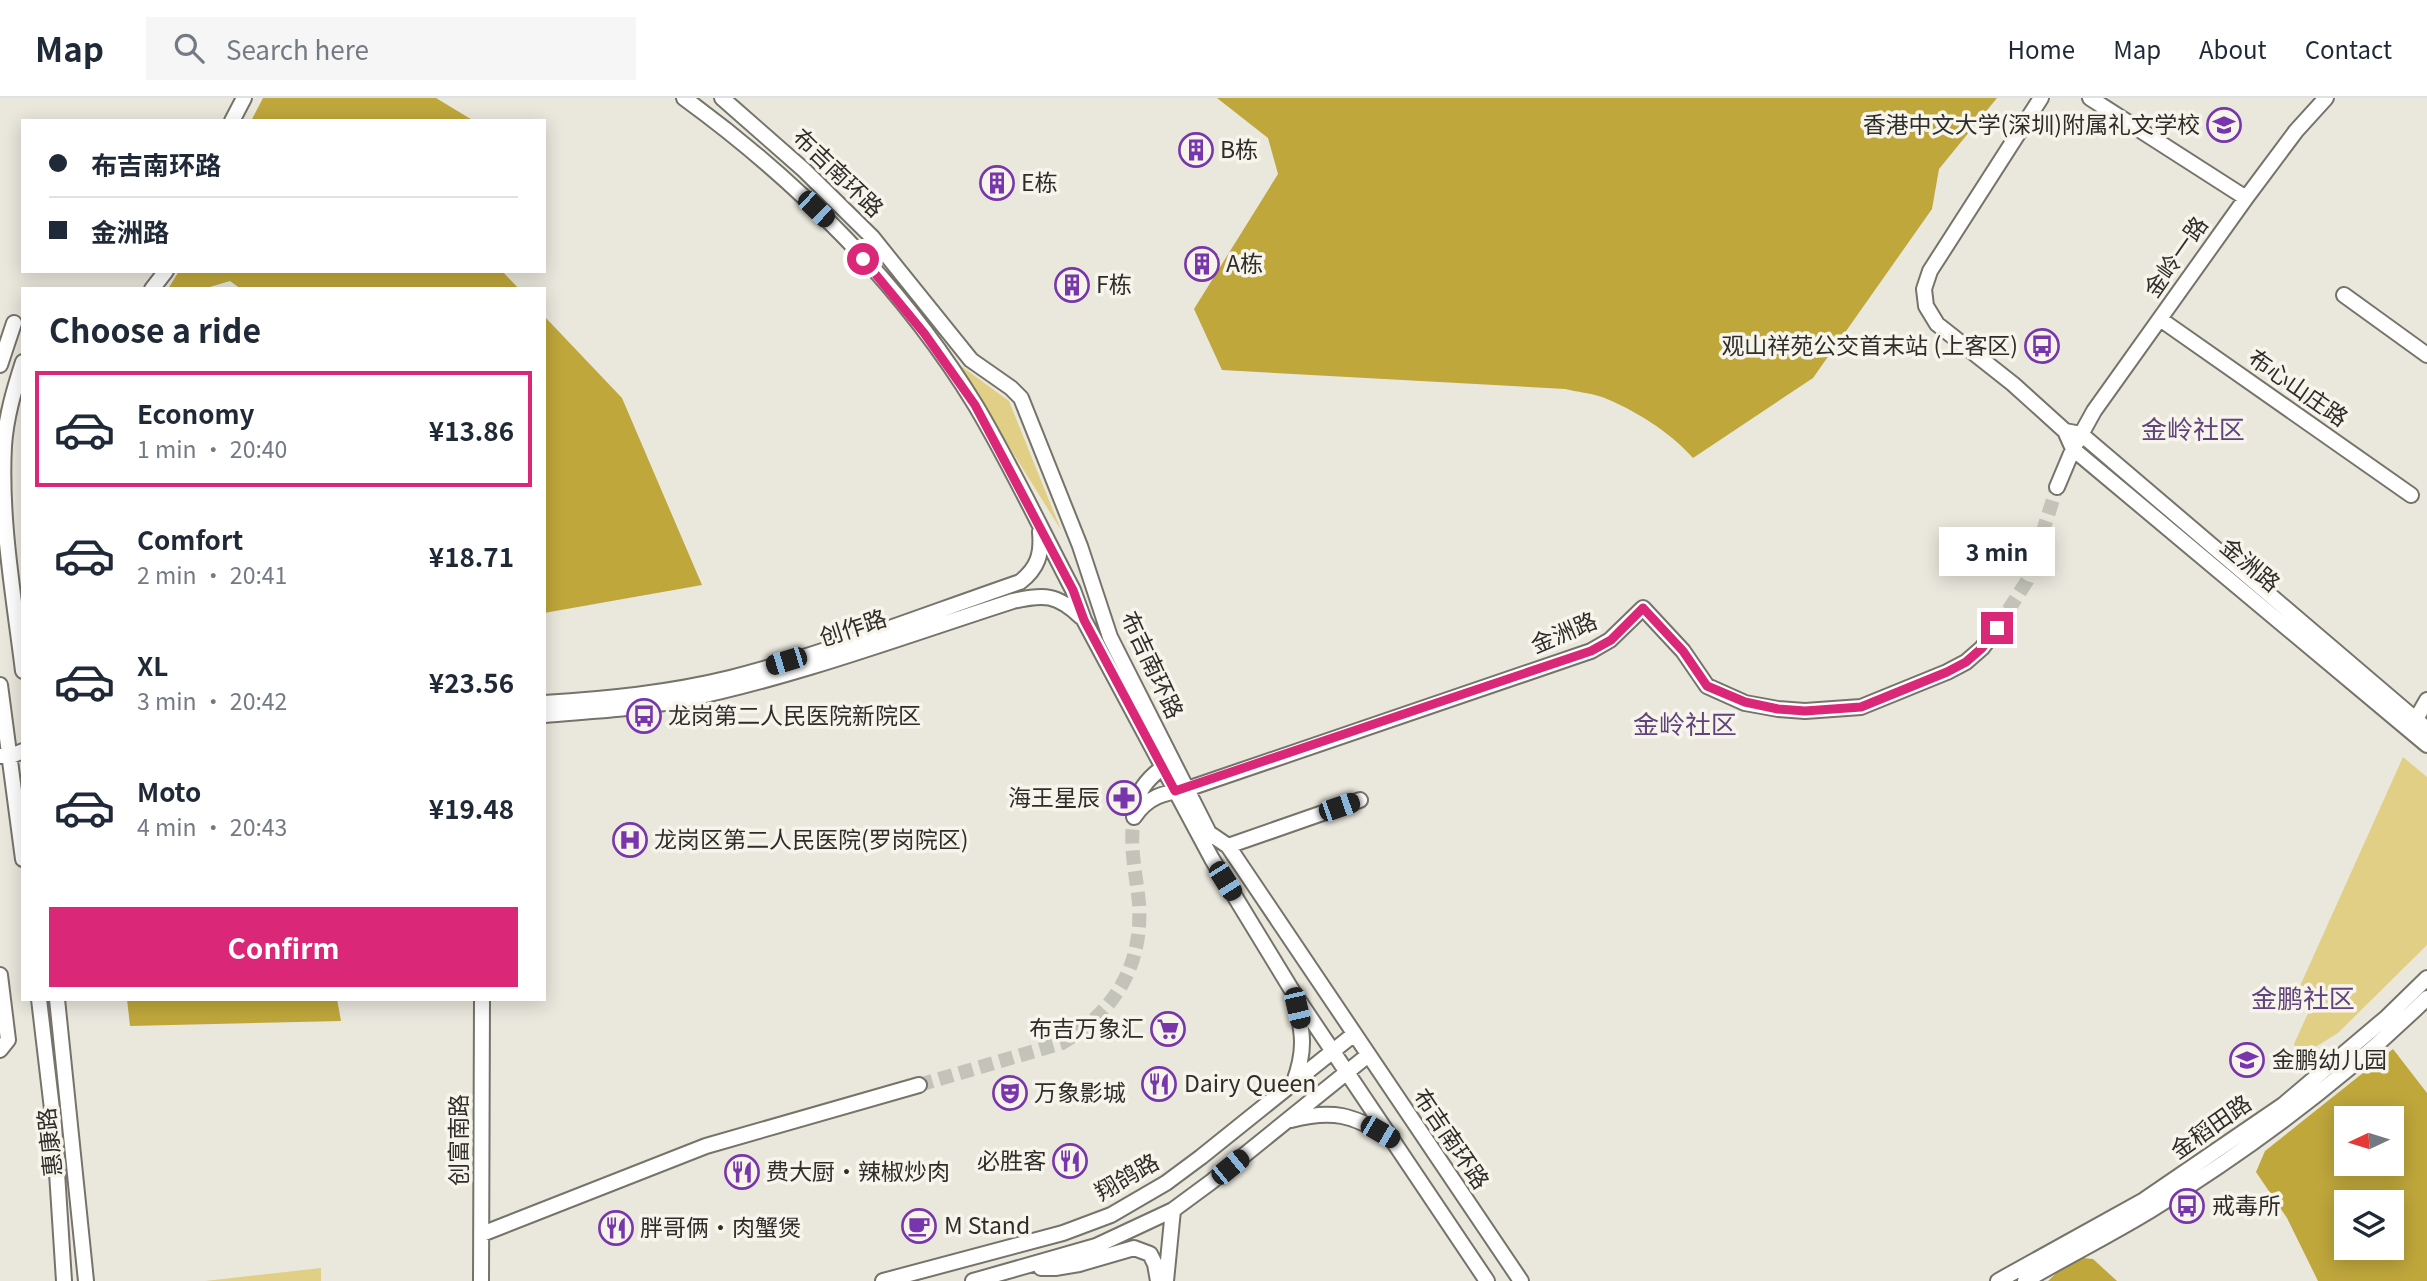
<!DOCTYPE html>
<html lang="en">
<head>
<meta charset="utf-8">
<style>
  :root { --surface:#fff; --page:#f6f6f7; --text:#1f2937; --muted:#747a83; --line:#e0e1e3; --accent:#db2777 }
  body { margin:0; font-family:Georgia,"Noto Sans SC",serif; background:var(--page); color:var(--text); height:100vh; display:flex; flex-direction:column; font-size:26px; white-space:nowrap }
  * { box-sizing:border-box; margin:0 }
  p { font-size:23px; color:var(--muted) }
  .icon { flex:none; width:38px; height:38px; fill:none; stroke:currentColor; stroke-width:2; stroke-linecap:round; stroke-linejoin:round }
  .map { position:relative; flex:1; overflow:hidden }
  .sheet { position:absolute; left:21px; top:189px; width:525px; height:714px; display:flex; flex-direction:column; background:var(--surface); border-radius:0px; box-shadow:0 4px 18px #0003 }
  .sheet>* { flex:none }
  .guide { position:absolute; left:21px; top:21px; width:525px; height:154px; border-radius:0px; box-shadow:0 4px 18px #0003; display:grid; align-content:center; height:154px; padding:0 28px; background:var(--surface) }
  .needle { width:46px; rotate:266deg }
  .buttons { position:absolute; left:2334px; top:1008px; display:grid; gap:14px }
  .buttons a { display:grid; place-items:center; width:70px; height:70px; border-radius:0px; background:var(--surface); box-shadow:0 4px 18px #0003; font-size:35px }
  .end { position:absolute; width:32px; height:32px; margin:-16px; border:9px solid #db2777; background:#fff; box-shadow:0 0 0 4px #fff }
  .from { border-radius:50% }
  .bubble { position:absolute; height:49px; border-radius:0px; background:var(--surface); box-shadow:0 4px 18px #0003; font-size:23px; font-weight:700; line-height:49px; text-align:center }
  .car { position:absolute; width:21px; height:42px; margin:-21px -10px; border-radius:9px; box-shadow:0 0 5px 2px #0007; background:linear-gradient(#222 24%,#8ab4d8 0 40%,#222 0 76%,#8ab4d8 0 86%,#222 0) }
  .guide b { display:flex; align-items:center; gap:24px; height:66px; font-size:26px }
  .guide b+b { border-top:2px solid var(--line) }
  .guide i { width:18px; height:18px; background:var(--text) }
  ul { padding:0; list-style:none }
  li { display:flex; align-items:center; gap:21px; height:116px; margin:0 14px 10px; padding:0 14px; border:4px solid transparent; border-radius:0px }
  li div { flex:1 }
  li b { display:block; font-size:26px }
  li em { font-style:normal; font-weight:700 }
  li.active { border-color:var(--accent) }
  li>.icon { width:63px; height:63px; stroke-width:1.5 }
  h2 { padding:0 28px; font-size:32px; line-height:84px }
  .cta { display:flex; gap:14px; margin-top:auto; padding:14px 28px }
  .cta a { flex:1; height:80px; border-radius:0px; background:var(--accent); color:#fff; font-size:28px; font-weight:700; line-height:80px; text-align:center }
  header { display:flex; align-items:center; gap:42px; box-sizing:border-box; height:98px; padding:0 35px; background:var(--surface); border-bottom:2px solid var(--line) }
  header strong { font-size:33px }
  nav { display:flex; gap:38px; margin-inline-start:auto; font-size:24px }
  .search { width:490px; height:63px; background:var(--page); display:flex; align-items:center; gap:18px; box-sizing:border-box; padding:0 24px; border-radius:0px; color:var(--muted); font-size:26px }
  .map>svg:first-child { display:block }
  .green { fill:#e1cf85 }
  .forest { fill:#bfa73c; fill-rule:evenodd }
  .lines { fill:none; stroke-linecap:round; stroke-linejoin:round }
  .minor-tunnel { stroke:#c4c3b9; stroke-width:14; stroke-dasharray:14 7; stroke-linecap:butt }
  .minor-casing { stroke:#75736a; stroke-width:18 }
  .minor { stroke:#fff; stroke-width:14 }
  .route { stroke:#db2777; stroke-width:9 }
  .labels { text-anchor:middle; stroke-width:7; stroke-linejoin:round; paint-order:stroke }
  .poi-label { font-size:23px; fill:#2e2d29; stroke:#f7f5eb; text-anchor:start }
  .street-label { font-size:23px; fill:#2e2d29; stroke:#f7f5eb }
  .quarter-label { font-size:26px; fill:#60427d; stroke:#f7f5eb }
</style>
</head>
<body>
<header>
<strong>Map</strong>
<div class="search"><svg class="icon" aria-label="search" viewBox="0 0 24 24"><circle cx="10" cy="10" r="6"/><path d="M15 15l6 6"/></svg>Search here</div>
<nav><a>Home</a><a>Map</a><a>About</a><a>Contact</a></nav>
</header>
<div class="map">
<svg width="2427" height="1183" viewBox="0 0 2427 1183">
  <rect width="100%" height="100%" fill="#eae8dd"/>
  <path class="green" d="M957,265L1009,303L1061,432Z
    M2403,659L2427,679V847L2338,935L2299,959L2294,946L2314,902L2300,888Z
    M321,1170V1183H205Z"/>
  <path class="forest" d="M263,0H436L474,23H251Z
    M1217,0H1997L1939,71L1932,111L1813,280L1693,360C1670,334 1635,312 1602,299C1591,295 1577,294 1565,291L1222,272L1194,211L1278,76L1268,40Z
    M179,173H502L519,191H241L230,183L203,191H168Z
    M544,218L622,300L702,487L544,515Z
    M127,901H337L341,923L130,928Z
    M2393,951L2427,995V1183H2318L2287,1120L2256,1074L2265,1053ZM2392,1020V1066H2347V1020ZM2392,1104V1150H2347V1104Z
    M2073,1159L2093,1161L2117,1183H2048Z"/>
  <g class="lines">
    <path class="minor-tunnel" d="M1997,530L2027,483L2057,389
      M919,987L1062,945C1115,913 1143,868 1139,805C1136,775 1129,749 1134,719"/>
    <g class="minor-casing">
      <path id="minor" d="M684,0C798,83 902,187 976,308C1011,367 1041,431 1073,492L1084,522L1212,761L1293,894L1487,1183
        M722,0L804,72L872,139L971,262L1011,290L1021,300L1080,448L1110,539L1209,735L1228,748L1521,1183
        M2041,0L1930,173L1924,191L1926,208L1937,226L2013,286L2065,333L2081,336L2427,631
        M2090,0L2246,100
        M232,23L244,0
        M152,191L166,173
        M2344,197L2427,257
        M2160,221L2411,397
        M23,264C14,292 6,319 4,348C0,423 14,499 23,573
        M0,267L14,225
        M2065,333L2073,351L2427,647
        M2057,389L2073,351L2094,313L2246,100L2296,33L2326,0
        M0,587L23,761
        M544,605C607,601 669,595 730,580C828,555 924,517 1020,484C1038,470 1042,456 1040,434
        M544,617C590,613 637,611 682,602C795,579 904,538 1013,503C1044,496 1057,496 1081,519
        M2412,628L2427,602
        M0,658H11L23,653
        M1134,714C1137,694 1146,682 1162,670
        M1134,719C1148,698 1164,695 1187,691L1591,553L1610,542L1643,510L1683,553L1707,588L1745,605L1778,611L1805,613L1861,609L1947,574L1966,564L1982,550L1997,530
        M1228,748L1360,702
        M0,877L8,942L0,952
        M39,901L54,1028L64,1183
        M57,901L86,1183
        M1294,984C1306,952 1303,934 1295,902
        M1291,1022C1333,1011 1352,1017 1388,1038
        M482,1136L706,1048L919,987
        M1041,1170H1055L1079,1166L1134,1150L1150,1156L1155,1166L1158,1183
        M481,1183L482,901
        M883,1183L1063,1135L1111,1117L1166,1085L1201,1059L1353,937
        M973,1183L1096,1148L1173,1112L1211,1084L1367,958
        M1166,1183L1173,1112
        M1998,1183L2144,1102L2283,1007L2387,919L2427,880
        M2025,1183C2066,1159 2110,1137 2151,1112C2248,1052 2345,980 2427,900"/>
    </g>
    <use href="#minor" class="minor"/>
  </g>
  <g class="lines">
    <path class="route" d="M863,161L924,235L975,307L1073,492L1084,522L1175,693L1591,553L1611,542L1643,510L1683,553L1707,588L1745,604L1778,611L1805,613L1861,609L1947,574L1966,564L1982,550L1997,530"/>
  </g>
  <defs>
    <g id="school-ring" transform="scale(1.75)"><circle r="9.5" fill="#f7f5eb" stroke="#7736ab" stroke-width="1.5"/><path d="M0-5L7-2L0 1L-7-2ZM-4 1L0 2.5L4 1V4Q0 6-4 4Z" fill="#7736ab"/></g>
    <g id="building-ring" transform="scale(1.75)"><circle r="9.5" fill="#f7f5eb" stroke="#7736ab" stroke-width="1.5"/><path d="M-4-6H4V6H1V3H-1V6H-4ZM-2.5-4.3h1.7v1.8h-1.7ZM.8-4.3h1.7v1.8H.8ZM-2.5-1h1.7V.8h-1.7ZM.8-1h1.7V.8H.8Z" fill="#7736ab"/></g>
    <g id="bus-ring" transform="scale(1.75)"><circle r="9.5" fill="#f7f5eb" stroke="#7736ab" stroke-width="1.5"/><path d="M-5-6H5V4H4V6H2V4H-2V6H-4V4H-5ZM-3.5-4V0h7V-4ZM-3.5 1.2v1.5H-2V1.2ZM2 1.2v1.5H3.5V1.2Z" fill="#7736ab"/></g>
    <g id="pharmacy-ring" transform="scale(1.75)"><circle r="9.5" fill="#f7f5eb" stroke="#7736ab" stroke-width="1.5"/><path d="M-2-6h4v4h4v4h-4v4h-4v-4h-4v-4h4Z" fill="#7736ab"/></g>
    <g id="hospital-ring" transform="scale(1.75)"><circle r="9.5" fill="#f7f5eb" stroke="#7736ab" stroke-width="1.5"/><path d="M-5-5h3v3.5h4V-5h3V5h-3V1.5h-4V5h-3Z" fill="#7736ab"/></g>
    <g id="supermarket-ring" transform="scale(1.75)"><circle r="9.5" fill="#f7f5eb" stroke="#7736ab" stroke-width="1.5"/><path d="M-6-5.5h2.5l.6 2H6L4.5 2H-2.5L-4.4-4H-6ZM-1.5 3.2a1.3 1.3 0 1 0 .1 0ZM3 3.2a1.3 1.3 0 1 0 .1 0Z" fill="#7736ab"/></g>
    <g id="restaurant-ring" transform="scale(1.75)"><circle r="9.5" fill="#f7f5eb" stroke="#7736ab" stroke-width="1.5"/><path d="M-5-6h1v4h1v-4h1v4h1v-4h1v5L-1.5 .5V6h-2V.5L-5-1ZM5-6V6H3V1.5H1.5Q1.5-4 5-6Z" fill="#7736ab"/></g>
    <g id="theatre-ring" transform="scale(1.75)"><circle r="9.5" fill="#f7f5eb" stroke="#7736ab" stroke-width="1.5"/><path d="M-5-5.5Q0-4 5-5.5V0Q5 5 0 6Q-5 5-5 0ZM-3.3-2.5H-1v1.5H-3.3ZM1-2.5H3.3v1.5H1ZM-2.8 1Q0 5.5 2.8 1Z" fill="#7736ab"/></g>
    <g id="cafe-ring" transform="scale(1.75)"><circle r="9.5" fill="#f7f5eb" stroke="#7736ab" stroke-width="1.5"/><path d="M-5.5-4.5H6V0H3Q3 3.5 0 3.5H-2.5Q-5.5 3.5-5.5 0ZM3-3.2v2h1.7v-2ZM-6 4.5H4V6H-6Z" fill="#7736ab"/></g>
  </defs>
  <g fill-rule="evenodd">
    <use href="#school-ring" x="2224" y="27"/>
    <use href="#building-ring" x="1196" y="52"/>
    <use href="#building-ring" x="997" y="85"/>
    <use href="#building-ring" x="1202" y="166"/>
    <use href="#building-ring" x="1072" y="187"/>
    <use href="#bus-ring" x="2042" y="248"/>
    <use href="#bus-ring" x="644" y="618"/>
    <use href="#pharmacy-ring" x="1124" y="700"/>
    <use href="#hospital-ring" x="630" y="742"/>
    <use href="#supermarket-ring" x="1168" y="931"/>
    <use href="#school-ring" x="2247" y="962"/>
    <use href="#restaurant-ring" x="1159" y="986"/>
    <use href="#theatre-ring" x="1010" y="995"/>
    <use href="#restaurant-ring" x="1070" y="1063"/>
    <use href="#restaurant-ring" x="742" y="1074"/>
    <use href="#bus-ring" x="2187" y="1108"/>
    <use href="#cafe-ring" x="919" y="1128"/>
    <use href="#restaurant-ring" x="616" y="1130"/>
  </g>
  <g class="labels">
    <g class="poi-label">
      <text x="2200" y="35" text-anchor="end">香港中文大学(深圳)附属礼文学校</text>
      <text x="1220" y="60">B栋</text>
      <text x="1021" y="93">E栋</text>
      <text x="1226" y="174">A栋</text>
      <text x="1096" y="195">F栋</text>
      <text x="2018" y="256" text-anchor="end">观山祥苑公交首末站 (上客区)</text>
      <text x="668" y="626">龙岗第二人民医院新院区</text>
      <text x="1100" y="708" text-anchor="end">海王星辰</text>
      <text x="654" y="750">龙岗区第二人民医院(罗岗院区)</text>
      <text x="1144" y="939" text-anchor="end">布吉万象汇</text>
      <text x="2272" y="970">金鹏幼儿园</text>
      <text x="1184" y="994">Dairy Queen</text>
      <text x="1034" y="1003">万象影城</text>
      <text x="1046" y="1071" text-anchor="end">必胜客</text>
      <text x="766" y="1082">费大厨·辣椒炒肉</text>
      <text x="2212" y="1116">戒毒所</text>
      <text x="944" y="1136">M Stand</text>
      <text x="640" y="1138">胖哥俩·肉蟹煲</text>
    </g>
    <g class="street-label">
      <text transform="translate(838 75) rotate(44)" y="8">布吉南环路</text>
      <text transform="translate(2176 159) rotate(-55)" y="8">金岭一路</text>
      <text transform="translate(2298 290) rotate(35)" y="8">布心山庄路</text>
      <text transform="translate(2250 467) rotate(40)" y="8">金洲路</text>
      <text transform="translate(853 530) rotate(-18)" y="8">创作路</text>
      <text transform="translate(1564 535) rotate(-23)" y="8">金洲路</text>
      <text transform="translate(1152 567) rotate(65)" y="8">布吉南环路</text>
      <text transform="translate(2211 1029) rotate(-35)" y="8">金稻田路</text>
      <text transform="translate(1451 1041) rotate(56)" y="8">布吉南环路</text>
      <text transform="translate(459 1042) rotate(-90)" y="8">创富南路</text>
      <text transform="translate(50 1044) rotate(-96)" y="8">惠康路</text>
      <text transform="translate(1127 1079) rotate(-30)" y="8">翔鸽路</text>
    </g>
    <g class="quarter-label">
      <text x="2193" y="341">金岭社区</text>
      <text x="1685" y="636">金岭社区</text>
      <text x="2303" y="910">金鹏社区</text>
    </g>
  </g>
</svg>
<div class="buttons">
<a><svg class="needle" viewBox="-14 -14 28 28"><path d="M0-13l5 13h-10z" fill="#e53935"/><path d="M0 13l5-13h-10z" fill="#747a83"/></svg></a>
<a><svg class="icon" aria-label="layers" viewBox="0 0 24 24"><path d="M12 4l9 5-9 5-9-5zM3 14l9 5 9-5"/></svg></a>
</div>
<i class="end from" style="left:863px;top:161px"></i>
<i class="end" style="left:1997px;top:530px"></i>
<div class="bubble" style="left:1939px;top:429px;width:116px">3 min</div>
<i class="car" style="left:816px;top:111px;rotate:134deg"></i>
<i class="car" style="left:786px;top:563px;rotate:253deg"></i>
<i class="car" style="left:1339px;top:709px;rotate:71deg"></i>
<i class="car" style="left:1225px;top:783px;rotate:148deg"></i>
<i class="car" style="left:1297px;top:910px;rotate:167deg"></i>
<i class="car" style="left:1380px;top:1034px;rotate:120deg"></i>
<i class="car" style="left:1230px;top:1069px;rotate:51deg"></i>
<div class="guide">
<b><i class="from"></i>布吉南环路</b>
<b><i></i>金洲路</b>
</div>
<section class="sheet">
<h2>Choose a ride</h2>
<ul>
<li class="active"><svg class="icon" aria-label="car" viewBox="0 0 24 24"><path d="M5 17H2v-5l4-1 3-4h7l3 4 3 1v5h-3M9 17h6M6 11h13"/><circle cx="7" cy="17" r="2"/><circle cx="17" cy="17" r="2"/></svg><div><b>Economy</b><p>1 min · 20:40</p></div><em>¥13.86</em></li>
<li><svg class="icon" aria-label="car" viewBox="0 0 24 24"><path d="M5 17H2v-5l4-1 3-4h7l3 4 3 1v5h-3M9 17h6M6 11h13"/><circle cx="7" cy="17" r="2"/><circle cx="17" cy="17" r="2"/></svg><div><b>Comfort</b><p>2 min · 20:41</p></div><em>¥18.71</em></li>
<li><svg class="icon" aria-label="car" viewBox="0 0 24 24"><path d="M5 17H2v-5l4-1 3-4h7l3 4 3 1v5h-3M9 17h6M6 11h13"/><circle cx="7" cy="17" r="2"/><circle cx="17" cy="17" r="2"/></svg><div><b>XL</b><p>3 min · 20:42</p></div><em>¥23.56</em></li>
<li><svg class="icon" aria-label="car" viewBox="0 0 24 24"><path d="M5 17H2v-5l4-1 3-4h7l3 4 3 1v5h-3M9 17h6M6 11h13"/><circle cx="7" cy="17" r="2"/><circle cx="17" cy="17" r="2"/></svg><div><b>Moto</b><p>4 min · 20:43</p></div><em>¥19.48</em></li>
</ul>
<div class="cta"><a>Confirm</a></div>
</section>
</div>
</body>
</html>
